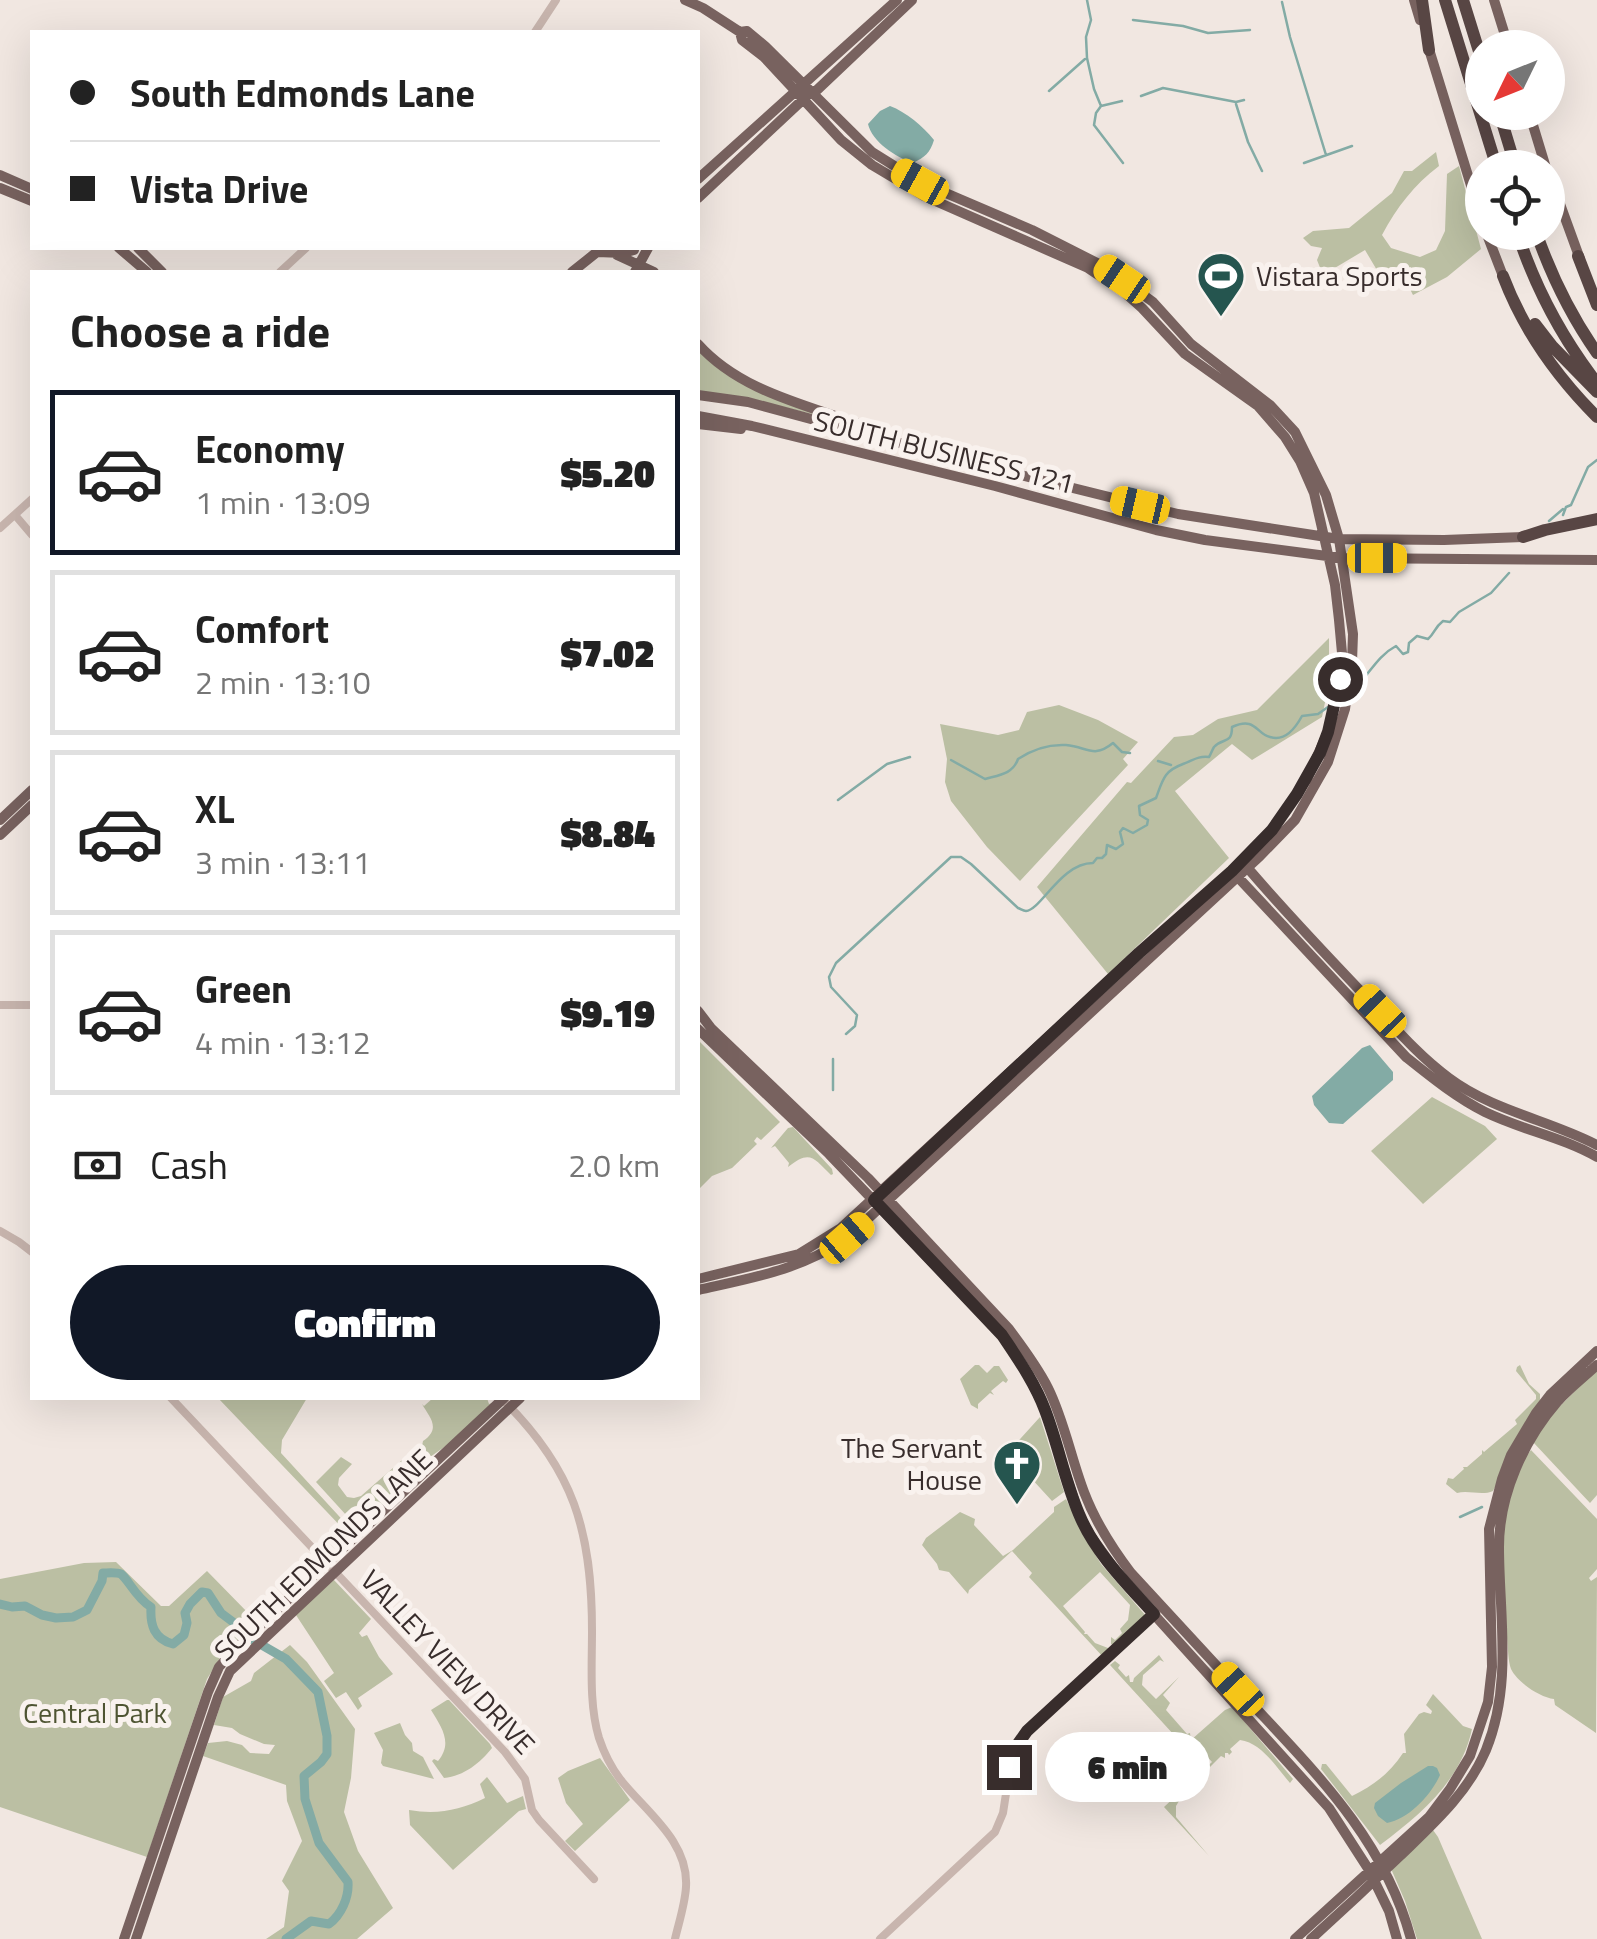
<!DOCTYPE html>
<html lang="en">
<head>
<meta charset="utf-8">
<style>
  :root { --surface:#fff; --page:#f2f2f2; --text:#222; --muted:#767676; --line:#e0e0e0; --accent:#111827 }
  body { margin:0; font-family:"Titillium Web",sans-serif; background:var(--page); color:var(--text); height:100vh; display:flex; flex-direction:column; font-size:38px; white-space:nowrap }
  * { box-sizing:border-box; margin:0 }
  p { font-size:32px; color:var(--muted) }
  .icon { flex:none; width:55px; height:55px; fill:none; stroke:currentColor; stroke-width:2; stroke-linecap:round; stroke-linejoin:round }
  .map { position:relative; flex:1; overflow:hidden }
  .drawer { position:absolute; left:30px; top:270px; width:670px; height:1130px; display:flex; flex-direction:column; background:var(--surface); border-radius:0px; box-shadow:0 10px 40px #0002 }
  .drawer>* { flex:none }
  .banner { position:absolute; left:30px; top:30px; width:670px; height:220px; border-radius:0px; box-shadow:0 10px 40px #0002; display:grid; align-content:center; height:220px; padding:0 40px; background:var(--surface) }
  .needle { width:65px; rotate:227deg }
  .fabs { position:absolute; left:1465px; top:30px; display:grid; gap:20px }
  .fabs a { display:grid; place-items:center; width:100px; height:100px; border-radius:50%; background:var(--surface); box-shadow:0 10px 40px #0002; font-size:50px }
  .end { position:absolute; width:45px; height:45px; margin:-22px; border:12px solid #382d2c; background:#fff; box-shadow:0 0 0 5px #fff }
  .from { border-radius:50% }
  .bubble { position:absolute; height:70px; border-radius:35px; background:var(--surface); box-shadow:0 10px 40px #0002; font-size:32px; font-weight:800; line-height:70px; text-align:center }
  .car { position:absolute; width:30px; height:60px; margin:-30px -15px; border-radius:12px; box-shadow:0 0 8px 2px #0007; background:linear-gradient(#f5c518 24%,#345 0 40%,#f5c518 0 76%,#345 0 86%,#f5c518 0) }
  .banner b { display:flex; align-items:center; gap:35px; height:95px; font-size:38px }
  .banner b+b { border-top:2px solid var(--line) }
  .banner i { width:25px; height:25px; background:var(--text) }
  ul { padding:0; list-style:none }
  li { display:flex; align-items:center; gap:30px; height:165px; margin:0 20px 15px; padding:0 20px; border:5px solid var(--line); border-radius:0px }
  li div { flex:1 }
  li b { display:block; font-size:38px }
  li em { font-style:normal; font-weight:800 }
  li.on { border-color:var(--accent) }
  li>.icon { width:90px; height:90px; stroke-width:1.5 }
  h2 { padding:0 40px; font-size:45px; line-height:120px }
  .pay { display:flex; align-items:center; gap:25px; height:110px; padding:0 40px; font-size:38px }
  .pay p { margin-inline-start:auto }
  .primary-button { display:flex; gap:20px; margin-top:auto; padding:20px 40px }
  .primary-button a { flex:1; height:115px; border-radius:60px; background:var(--accent); color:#fff; font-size:40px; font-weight:800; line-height:115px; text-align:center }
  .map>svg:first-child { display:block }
  .green { fill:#bbbfa3 }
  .water { fill:#83aba5 }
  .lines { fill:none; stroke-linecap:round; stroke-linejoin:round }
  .stream { stroke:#83aba5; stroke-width:2.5 }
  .river { stroke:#83aba5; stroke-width:9 }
  .minor { stroke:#c8b5ae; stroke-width:8 }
  .major { stroke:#78625f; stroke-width:10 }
  .highway { stroke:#584644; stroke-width:12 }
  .route { stroke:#382d2c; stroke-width:12 }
  .labels { text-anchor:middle; stroke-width:10; stroke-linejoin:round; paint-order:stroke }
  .poi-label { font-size:28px; fill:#382d2c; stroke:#f9f2ee; text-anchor:start }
  .street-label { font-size:28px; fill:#382d2c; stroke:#f9f2ee }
  .park-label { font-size:28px; fill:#4e5432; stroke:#f9f2ee }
</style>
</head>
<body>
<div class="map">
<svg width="1597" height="1939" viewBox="0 0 1597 1939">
  <rect width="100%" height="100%" fill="#f1e7e1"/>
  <path class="green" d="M1436,152L1439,166C1414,185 1397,207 1382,235L1391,248L1420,257L1436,250L1445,231L1447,174L1459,166L1481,249L1447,277L1413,295L1408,285L1381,277L1365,250L1323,275L1317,260L1322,248L1311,246L1303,238L1313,231L1349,228L1392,193L1404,171H1412Z
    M698,347L717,366L847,423L748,398L698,391Z
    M1329,638V683L1322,717L1252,760L1232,744L1175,791L1229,858L1108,974L1037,887L1127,782L1131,783L1174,737L1193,735L1218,719L1257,710Z
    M1059,705L1098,720L1138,742L1123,759L1128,765L1020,881L987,847L951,801L945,782L947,759L940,724L998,735L1019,730L1027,712Z
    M700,1042L780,1122L761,1140L757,1137L754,1141L757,1144L732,1168L712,1176L698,1190V1045Z
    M1432,1097L1485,1126L1497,1139L1423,1204L1371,1151Z
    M793,1127L832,1169L833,1174L831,1175C814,1158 810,1149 788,1167L789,1163L775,1146L771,1148L788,1128Z
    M975,1365H979L987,1373L994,1366H999L1008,1380L1006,1383L1003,1381L991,1391L994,1395L990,1393L978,1404V1409L971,1405L960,1379Z
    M1520,1365L1529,1384L1540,1394V1402L1493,1491C1482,1496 1469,1490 1457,1493L1446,1484L1448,1478L1453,1479L1464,1469L1463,1467H1467L1482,1454V1450L1484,1452L1517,1424L1515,1420L1536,1399V1395L1516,1371L1517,1367Z
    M1597,1369V1495L1590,1503L1533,1442L1544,1422Z
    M218,1398H307L282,1440L281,1453L349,1527L351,1533L349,1535Z
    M433,1398H487L489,1404L492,1403L494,1405L463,1434L430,1457L422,1446L423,1441C442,1428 429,1417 422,1404L424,1406Z
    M1040,1417L1064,1492L1052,1501L1030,1477L1031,1474L1010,1450Z
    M1531,1450L1597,1519V1569L1589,1578L1591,1581L1597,1577L1596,1733L1555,1705L1554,1699C1540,1697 1518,1683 1511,1669C1508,1661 1508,1647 1507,1638C1500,1584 1495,1494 1531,1450Z
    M409,1454L414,1455L424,1469L361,1527H357L316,1482L341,1457L352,1464L339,1478L338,1485L347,1497L354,1498L361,1496Z
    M1066,1499L1088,1543L1101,1564L1146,1616L1115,1646L1111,1644V1637L1115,1640L1122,1633L1120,1629L1128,1620L1130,1605L1100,1572L1063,1606L1085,1632L1084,1634H1087L1095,1643L1108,1648L1109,1652L1104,1658L1029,1577L1032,1573L1012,1551L969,1590L968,1594L949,1572L939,1570L937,1564L922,1545L926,1538L960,1512L975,1519L974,1525L1003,1556L1013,1550L1054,1512V1507Z
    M116,1562L161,1606H169L207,1571L253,1618L234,1628L244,1634L220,1658L207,1679L147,1857L0,1807V1579L84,1563Z
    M333,1579L371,1619L359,1633L362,1637L367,1635L379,1657L393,1674L358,1698L362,1706L358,1710L346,1692L336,1698L324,1681L334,1673L294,1612Z
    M290,1645L307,1662L355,1729L351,1778L344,1812L358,1851L393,1908L357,1939H266L284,1927L289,1891L282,1881L302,1841L287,1801L286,1785L203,1756L208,1743L227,1741L242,1745L250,1753L269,1754L275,1745L264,1744L240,1734L232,1728L214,1725L223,1697L251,1681L254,1673Z
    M1159,1655L1164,1662L1160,1660L1143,1675L1142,1685L1156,1699L1179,1677L1163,1695L1170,1703L1166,1710L1187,1734L1190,1733L1191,1740L1225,1710L1232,1707L1293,1779L1290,1783C1276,1767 1262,1743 1240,1740L1230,1749L1232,1752L1229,1755L1228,1753H1225V1758L1221,1756L1198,1779L1200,1782L1198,1785L1194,1782L1178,1798L1179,1801L1176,1806V1817L1209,1856L1164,1807L1212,1762L1192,1740L1185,1747L1110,1665L1115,1661L1120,1665L1118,1668L1126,1677L1129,1675L1130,1682H1133L1134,1678Z
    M1433,1694L1463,1726L1472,1729C1461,1781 1420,1815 1380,1845L1321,1769L1322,1764H1326L1352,1796C1373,1786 1390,1773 1403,1753H1406L1404,1734L1419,1714L1424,1712L1431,1714L1432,1711L1426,1705Z
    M447,1700H449L490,1744L492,1748C480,1763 464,1776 444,1778L432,1761L434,1759L438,1761C453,1743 442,1728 431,1710Z
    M400,1723L405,1735L412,1743L413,1751L423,1757L434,1779L383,1766L381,1763L383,1750L374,1733Z
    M600,1758L630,1800L575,1851L565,1841L583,1824L566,1803L558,1778L568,1771Z
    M487,1777L507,1803L523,1796L526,1809L519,1811L453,1870L410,1825L409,1810C438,1815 460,1810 485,1798L480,1784Z
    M1433,1830L1438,1837L1482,1939H1417L1405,1901L1392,1871L1393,1866Z"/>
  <path class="water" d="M890,106C906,112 923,126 934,140C930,153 925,157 913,163C896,157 872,142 868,124L880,111Z
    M1370,1045L1393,1072V1080L1343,1124L1329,1123L1314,1105L1312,1096L1362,1048Z
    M1428,1766H1433L1437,1768L1440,1775C1431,1795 1409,1819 1387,1823L1378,1816L1374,1808L1375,1803L1401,1783Z"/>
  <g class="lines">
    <path class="stream" d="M1087,0L1091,20L1086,37L1087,58L1094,89L1101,106L1096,113L1094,125L1123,163
      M1282,2L1290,37L1326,155
      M1133,20L1183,26L1208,33L1250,30
      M1049,91L1085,59
      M1141,96L1163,88L1236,102L1244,100
      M1236,104L1248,142L1262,171
      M1101,106L1122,101
      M1304,163L1352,146
      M1563,515L1566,507L1571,505L1588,467L1597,460
      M1549,521L1563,509
      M1354,689C1369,675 1377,656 1396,646L1403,654L1408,652L1409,643L1417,636L1428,639C1435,633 1434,628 1443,621L1450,622L1459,612L1491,593L1509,573
      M951,760L985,779C999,775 1013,774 1018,759C1033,749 1048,744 1066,745C1088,747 1093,759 1113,743L1122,752L1130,753
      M1158,761L1171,765
      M838,800L887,764L910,757
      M846,1034L855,1026L857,1015L831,987L829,977L836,963L951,857H961L971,864L1018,908C1021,909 1023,911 1026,911C1041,910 1061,863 1093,863L1097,858H1102L1106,854L1107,845L1116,849L1123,844L1120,832L1123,828L1133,833L1147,825L1148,820L1140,815L1139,806L1156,798C1163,779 1164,771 1183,764C1194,760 1197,756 1209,757C1211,754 1212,750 1214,747C1223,737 1232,745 1232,727C1256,716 1256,734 1270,737C1285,742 1296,727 1302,716L1318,714L1328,707
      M833,1059V1090
      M1460,1517L1482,1507"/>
    <path class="river" d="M0,1604L12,1607L25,1606L42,1615L56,1618L73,1617L87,1610L102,1581L103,1573C107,1573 117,1572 121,1574C128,1579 136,1598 151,1607C150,1625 154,1639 173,1644L184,1635L187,1623L185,1613L190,1604L202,1592L208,1593L221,1613L245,1631L253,1640L286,1659L318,1692L327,1736V1754L321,1762L304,1776L305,1799L319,1843L348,1882C349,1898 341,1915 329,1924L311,1921L286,1939"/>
    <path class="minor" d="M535,32L556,0
      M280,272L306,248
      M15,515L32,535
      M0,528L32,499
      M0,1005H32
      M0,1231L19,1242L32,1252
      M171,1398L505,1752L525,1779L532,1810L539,1820L594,1879
      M501,1398C574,1469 592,1531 592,1631C592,1666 589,1705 599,1738C604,1753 611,1767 620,1779C645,1811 689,1841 686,1887C685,1904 679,1922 675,1939
      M880,1939L995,1832L1003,1813L1012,1755L1027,1731L1162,1607"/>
    <path class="major" d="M685,0L703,8L740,32L747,31L765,46L872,152L920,182L1032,230L1105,267L1153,302L1191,344L1270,405L1295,432L1326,495L1339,539L1353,634L1352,662L1345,709L1328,762L1295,820L1260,856L847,1238C801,1270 751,1278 698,1290
      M1414,0L1420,20
      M1494,0L1509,48
      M1428,46L1482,221
      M1529,112L1546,168
      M1548,171L1580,259
      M0,175L32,189
      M698,179L897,0
      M0,188L32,201
      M698,198L811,92L817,90L912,0
      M1486,232L1503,276
      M119,248L147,272
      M138,248L162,272
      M617,255L654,272
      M572,272L597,252L623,253L634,250
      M635,272L648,248
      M698,344C740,391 804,404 861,425
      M698,395L748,402L1004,471L1178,514L1339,539L1444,540L1523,537
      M698,416L752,426L995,486L1156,530L1205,540L1342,558L1597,560
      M698,424L741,429
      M0,820L32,790
      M0,835L32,805
      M1246,866C1286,913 1329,958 1372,1003C1396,1029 1420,1057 1449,1078C1493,1111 1549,1120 1597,1145
      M1234,873L1406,1057C1431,1077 1457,1098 1485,1112C1522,1130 1562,1137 1597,1157
      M698,1011L711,1028L868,1178L1009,1329C1023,1348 1037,1366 1048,1388C1064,1420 1071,1458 1084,1492C1095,1521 1112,1548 1131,1573C1171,1616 1210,1659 1250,1702C1317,1774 1385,1841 1411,1939
      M698,1029L829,1154L1002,1335L1027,1373L1044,1407L1079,1515L1090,1535L1121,1578L1329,1808L1369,1870L1389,1911L1397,1939
      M698,1279L799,1254L841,1228L1139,953L1232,871L1272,830L1307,779L1328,732L1340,679L1342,653L1339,620L1335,585L1314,493L1300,461L1285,437L1258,406L1185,354L1142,308L1124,292L1088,268L924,196L872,165L841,140L764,57L742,40L740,32
      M124,1939L208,1692L219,1667L238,1646L504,1398
      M136,1939L218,1697L230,1671L520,1398
      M1295,1939L1429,1817L1450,1789L1470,1756L1488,1702L1492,1667L1489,1529L1502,1479L1511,1455L1536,1413L1550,1395L1597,1351
      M1311,1939C1341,1912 1371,1884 1400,1856C1433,1824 1468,1793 1486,1750C1513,1684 1499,1615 1499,1547C1499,1494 1524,1440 1558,1401C1570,1388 1584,1377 1597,1365"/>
    <path class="highway" d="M1422,0L1429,50
      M1445,0L1497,168
      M1463,0L1482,61
      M1499,112L1516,168
      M1517,232C1535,287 1562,338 1597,383
      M1536,232C1551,275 1571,316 1597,353
      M1578,256L1597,305
      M1503,276C1523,329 1557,377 1597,417
      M1535,324L1552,346L1597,392
      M1523,537L1545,530L1597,519"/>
  </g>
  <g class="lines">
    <path class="route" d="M1009,1767L1015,1748L1027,1731L1154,1614C1127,1584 1095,1553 1079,1514C1065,1481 1058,1444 1045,1410C1035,1383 1018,1359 1002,1335L874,1200L1139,953L1232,871L1272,830L1297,794L1320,753L1328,732L1340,679"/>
  </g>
  <defs>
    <g id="stadium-pin" transform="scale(2.5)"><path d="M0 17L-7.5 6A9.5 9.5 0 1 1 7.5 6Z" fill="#25554f" stroke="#f9f2ee"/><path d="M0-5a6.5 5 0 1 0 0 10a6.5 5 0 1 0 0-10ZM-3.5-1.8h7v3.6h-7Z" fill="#fff"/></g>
    <g id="church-pin" transform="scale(2.5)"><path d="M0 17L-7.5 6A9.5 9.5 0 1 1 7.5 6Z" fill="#25554f" stroke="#f9f2ee"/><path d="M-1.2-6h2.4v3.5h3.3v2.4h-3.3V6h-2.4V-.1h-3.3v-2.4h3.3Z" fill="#fff"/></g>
  </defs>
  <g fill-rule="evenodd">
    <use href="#stadium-pin" x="1221" y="276"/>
    <use href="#church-pin" x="1017" y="1464"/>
  </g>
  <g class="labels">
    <g class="poi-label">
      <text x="1256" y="286">Vistara Sports</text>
      <text x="982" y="1458" text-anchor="end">The Servant<tspan x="982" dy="32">House</tspan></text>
    </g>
    <g class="street-label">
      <text transform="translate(944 452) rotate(14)" y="10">SOUTH BUSINESS 121</text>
      <text transform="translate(323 1555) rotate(-44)" y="10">SOUTH EDMONDS LANE</text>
      <text transform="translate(448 1662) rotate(47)" y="10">VALLEY VIEW DRIVE</text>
    </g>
    <g class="park-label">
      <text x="95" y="1723">Central Park</text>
    </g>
  </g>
</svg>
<div class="fabs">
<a><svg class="needle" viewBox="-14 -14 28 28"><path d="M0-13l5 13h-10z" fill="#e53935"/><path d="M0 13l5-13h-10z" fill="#767676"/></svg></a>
<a><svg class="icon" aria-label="locate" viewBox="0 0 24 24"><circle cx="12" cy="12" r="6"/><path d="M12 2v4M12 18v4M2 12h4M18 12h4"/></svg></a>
</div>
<i class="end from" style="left:1340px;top:679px"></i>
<i class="end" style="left:1009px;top:1767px"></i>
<div class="bubble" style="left:1045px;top:1732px;width:165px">6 min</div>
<i class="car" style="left:920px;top:182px;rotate:299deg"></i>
<i class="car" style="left:1122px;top:279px;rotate:304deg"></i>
<i class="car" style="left:1140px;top:505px;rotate:283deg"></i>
<i class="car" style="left:1377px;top:558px;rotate:90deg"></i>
<i class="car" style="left:1380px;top:1011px;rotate:316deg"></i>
<i class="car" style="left:847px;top:1238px;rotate:49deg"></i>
<i class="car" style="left:1238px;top:1689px;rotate:317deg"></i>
<div class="banner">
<b><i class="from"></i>South Edmonds Lane</b>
<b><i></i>Vista Drive</b>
</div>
<section class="drawer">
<h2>Choose a ride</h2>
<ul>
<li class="on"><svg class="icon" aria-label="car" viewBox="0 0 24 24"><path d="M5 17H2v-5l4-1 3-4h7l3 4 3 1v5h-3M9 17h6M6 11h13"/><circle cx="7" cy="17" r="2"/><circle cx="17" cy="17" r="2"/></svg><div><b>Economy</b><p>1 min · 13:09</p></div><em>$5.20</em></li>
<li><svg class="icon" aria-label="car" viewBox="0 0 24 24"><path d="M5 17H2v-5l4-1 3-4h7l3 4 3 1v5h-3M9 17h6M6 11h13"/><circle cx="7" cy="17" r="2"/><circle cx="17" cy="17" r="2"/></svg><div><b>Comfort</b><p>2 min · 13:10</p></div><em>$7.02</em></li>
<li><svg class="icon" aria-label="car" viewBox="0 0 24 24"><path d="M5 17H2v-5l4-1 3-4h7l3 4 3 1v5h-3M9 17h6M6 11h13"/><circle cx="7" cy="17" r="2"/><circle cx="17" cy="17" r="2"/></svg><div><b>XL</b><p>3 min · 13:11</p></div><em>$8.84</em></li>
<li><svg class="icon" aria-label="car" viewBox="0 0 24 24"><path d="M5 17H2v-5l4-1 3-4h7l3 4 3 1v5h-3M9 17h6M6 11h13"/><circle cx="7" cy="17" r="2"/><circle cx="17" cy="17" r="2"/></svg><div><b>Green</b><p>4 min · 13:12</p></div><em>$9.19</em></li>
</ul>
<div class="pay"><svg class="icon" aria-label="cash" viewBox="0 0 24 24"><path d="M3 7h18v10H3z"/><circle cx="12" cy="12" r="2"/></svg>Cash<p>2.0 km</p></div>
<div class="primary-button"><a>Confirm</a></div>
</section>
</div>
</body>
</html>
